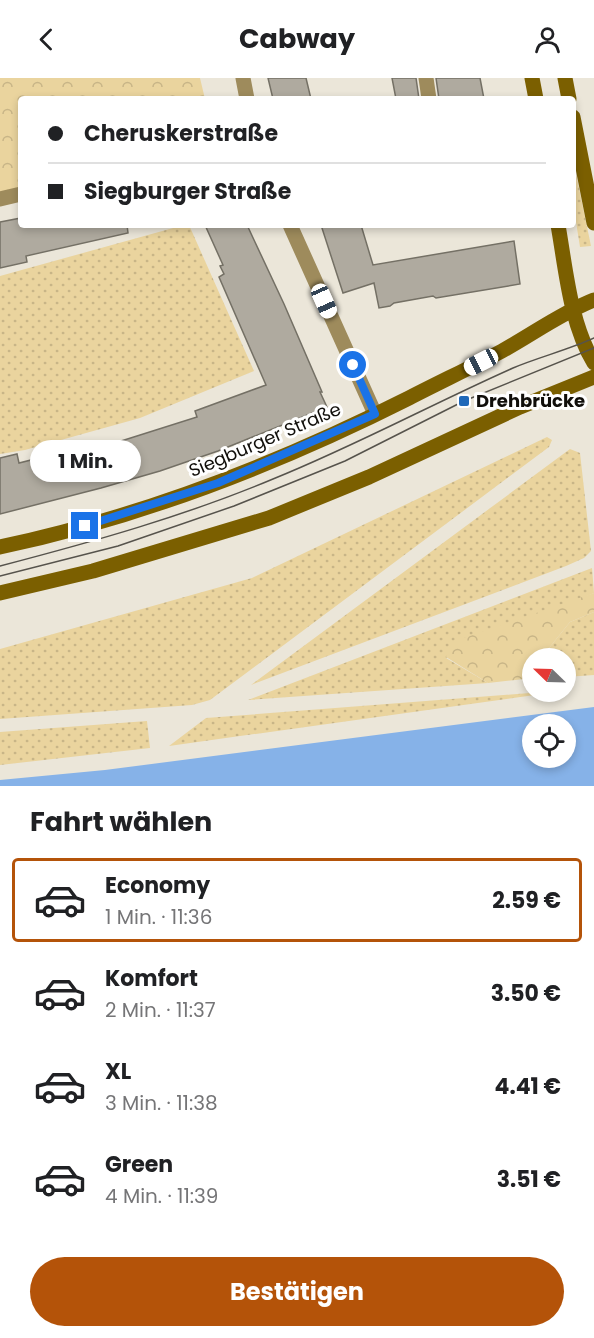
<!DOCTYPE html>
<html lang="de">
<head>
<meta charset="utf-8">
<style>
  :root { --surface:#fff; --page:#f6f6f6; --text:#202124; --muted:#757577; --line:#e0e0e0; --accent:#b45309 }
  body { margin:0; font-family:Poppins,sans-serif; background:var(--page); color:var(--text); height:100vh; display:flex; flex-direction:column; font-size:22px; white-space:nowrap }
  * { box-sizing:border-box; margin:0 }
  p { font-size:20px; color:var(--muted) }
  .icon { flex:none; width:33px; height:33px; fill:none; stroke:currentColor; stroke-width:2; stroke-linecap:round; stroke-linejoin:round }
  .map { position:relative; height:708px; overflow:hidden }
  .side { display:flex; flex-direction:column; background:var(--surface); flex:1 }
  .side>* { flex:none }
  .top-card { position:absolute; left:18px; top:18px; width:558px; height:132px; border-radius:6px; box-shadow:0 3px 9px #0003; display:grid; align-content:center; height:132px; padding:0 30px; background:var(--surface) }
  .needle { width:39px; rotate:293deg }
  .controls { position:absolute; left:522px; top:570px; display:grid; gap:12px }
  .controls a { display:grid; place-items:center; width:54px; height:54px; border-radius:50%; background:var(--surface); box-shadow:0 3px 9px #0003; font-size:30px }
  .end { position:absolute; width:27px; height:27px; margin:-14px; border:8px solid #1a73e8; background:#fff; box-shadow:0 0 0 3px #fff }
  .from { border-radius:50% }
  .bubble { position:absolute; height:42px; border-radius:21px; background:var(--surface); box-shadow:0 3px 9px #0003; font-size:20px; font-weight:700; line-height:42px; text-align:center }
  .car { position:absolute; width:18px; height:36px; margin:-18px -9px; border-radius:8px; box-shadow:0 0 4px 2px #0007; background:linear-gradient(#fff 24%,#345 0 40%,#fff 0 76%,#345 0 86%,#fff 0) }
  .top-card b { display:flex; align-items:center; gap:21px; height:57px; font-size:22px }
  .top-card b+b { border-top:2px solid var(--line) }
  .top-card i { width:15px; height:15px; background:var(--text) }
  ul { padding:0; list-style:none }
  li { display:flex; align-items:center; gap:18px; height:84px; margin:0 12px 9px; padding:0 18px; border:3px solid transparent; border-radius:6px }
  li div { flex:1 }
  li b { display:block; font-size:22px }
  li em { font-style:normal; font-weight:700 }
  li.on { border-color:var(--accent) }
  li>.icon { width:54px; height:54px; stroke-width:1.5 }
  h2 { padding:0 30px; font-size:27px; line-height:72px }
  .cta { display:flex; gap:12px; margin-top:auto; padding:12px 30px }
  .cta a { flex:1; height:69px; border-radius:36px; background:var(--accent); color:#fff; font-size:24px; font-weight:700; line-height:69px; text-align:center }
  header { display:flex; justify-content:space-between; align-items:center; height:78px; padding:0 30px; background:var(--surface); font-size:27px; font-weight:700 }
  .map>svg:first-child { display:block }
  .grass { fill:url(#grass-dots) }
  .forest { fill:url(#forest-crowns) }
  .water { fill:#86b2e8; fill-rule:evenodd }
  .building { fill:#afaa9f; stroke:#747065; stroke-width:1.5 }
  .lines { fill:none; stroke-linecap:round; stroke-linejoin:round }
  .street { stroke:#9e8b5c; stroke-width:15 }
  .secondary { stroke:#7b5f00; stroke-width:15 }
  .tram { stroke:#56534c; stroke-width:1.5 }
  .route { stroke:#1a73e8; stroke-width:8 }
  .poi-dot { fill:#2069b9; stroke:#fff; stroke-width:2 }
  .labels { text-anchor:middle; stroke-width:6; stroke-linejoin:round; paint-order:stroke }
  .poi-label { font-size:18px; font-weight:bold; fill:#100e0a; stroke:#fff; text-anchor:start }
  .street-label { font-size:18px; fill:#100e0a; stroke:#fff }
</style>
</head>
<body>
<header><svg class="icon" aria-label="back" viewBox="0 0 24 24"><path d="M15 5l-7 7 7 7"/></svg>Cabway<svg class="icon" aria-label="person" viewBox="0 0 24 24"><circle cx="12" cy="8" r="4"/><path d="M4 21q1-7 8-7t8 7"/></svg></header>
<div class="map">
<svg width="594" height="708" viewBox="0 0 594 708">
  <defs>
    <pattern id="grass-dots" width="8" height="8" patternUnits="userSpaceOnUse" patternTransform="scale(1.5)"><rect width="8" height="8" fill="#ead49e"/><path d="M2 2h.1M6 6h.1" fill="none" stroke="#c8b587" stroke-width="1.8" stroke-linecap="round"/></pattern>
    <pattern id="forest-crowns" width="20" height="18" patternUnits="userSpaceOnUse" patternTransform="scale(1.5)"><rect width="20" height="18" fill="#ead49e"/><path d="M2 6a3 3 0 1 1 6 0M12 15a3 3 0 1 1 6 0" fill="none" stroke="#c8b587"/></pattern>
  </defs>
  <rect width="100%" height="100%" fill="#ebe6d9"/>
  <path class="grass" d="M573,81L591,168L580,169L573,125Z
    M184,147H189L254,293L140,340L25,372L0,376V198Z
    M547,359L552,362L549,369L210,622L192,627L0,641V571L252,500Z
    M570,371L580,375L591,473L584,480L566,488L251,607Z
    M592,490L594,515L446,580L488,605L248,622Z
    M594,534V597L566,599V580H541L570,544Z
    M542,614H556L169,668L206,640Z
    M147,643L150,670L0,687V654Z"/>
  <path class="forest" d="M0,0H200L205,21H21V110L0,115Z
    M594,515V534L570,544L541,580H532V591L525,601L488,605L446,579L452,564Z"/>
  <path class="water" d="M594,629V708H0V702L105,692ZM532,646H566V680H532Z"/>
  <path class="building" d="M268,0H306L311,21H273Z
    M392,0H416L419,21H396Z
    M436,0H480L484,21H439Z
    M21,140V147H127L128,155L26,178L27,184L0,190V144Z
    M205,147H247L284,226L322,314H320L327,329L218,373L160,393L101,410L0,436V380L17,376L19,385L98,365L99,370L197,339L195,333L266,307L219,199L224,196L220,188L223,187Z
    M321,147H361L373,187L514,163L520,206L436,220L433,218L394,225L390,228L379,230L374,205L343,215Z"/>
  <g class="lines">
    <path class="street" d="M243,0L247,21
      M426,0L429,21
      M0,121L21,116
      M290,147L375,336"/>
    <path class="secondary" d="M532,0L536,21
      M565,0L569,21
      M573,39L594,145
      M558,147C566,192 570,245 594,285
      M0,469C142,439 280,385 409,320C440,304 472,289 502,273C533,256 561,235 594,222
      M0,515L93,493L269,440L369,399L520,329L594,299"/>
    <path class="tram" d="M0,488C92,464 185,438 273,401C355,368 432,326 513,290C539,279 568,272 594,260
      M0,498L118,468L234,428L345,383L464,323L594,270"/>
  </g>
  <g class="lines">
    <path class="route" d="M85,448L218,405L375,336L353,287"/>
  </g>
  <rect class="poi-dot" x="458" y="317" width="12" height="12" rx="3"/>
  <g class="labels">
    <g class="poi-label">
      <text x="476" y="329">Drehbrücke</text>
    </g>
    <g class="street-label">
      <text transform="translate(265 362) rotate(-23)" y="6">Siegburger Straße</text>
    </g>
  </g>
</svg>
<div class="controls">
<a><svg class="needle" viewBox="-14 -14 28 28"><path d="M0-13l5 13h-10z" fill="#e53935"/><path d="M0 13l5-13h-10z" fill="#757577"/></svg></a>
<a><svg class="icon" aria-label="locate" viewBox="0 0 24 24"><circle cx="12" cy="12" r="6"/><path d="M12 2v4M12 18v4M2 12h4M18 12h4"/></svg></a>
</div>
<i class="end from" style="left:353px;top:287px"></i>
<i class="end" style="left:85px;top:448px"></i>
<div class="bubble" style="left:30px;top:362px;width:111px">1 Min.</div>
<i class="car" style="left:324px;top:223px;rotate:156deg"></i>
<i class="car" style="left:481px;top:284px;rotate:243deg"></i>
<div class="top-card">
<b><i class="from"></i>Cheruskerstraße</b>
<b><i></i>Siegburger Straße</b>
</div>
</div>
<section class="side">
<h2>Fahrt wählen</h2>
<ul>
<li class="on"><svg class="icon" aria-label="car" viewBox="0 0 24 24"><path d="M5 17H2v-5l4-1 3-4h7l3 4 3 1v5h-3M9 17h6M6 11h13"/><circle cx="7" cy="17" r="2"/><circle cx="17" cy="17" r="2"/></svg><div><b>Economy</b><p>1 Min. · 11:36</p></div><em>2.59 €</em></li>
<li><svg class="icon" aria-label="car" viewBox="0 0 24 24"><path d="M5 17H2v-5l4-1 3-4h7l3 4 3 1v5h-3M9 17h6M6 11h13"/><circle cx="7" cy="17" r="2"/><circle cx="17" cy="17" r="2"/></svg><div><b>Komfort</b><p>2 Min. · 11:37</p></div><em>3.50 €</em></li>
<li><svg class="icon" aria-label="car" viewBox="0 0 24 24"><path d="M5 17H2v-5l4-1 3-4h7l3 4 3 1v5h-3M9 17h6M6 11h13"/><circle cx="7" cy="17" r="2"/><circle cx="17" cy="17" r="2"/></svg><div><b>XL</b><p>3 Min. · 11:38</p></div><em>4.41 €</em></li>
<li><svg class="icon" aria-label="car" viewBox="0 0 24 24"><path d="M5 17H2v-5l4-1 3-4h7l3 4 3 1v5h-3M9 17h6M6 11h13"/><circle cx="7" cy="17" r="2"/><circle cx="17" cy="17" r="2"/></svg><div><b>Green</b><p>4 Min. · 11:39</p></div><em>3.51 €</em></li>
</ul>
<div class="cta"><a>Bestätigen</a></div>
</section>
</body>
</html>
